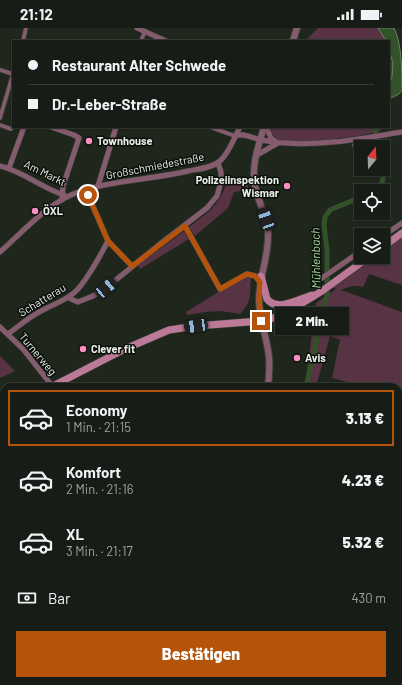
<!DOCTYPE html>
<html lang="de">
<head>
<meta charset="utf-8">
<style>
  :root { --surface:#171d16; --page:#242a23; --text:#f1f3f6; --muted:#9ea2a1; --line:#363b35; --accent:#b45309 }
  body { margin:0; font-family:Barlow,sans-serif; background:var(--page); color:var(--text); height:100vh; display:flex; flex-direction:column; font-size:15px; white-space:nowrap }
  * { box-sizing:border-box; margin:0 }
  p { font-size:13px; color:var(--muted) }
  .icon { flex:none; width:22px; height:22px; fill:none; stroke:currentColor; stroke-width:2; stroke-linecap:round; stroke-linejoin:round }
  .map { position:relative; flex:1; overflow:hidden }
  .sheet { position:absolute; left:0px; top:355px; width:402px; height:302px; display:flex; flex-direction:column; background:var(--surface); border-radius:12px 12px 0 0; box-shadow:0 1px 3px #0004,0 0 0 1px var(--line) }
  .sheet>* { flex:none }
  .top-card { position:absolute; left:12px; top:12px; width:378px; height:88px; border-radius:0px; box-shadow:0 1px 3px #0004,0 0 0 1px var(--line); display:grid; align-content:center; height:88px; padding:0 16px; background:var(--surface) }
  .needle { width:26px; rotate:19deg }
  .controls { position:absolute; left:354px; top:112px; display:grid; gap:8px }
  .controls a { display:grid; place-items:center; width:36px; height:36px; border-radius:0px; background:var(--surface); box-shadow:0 1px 3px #0004,0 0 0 1px var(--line); font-size:20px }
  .end { position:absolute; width:18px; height:18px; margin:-9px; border:5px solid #b45309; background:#fff; box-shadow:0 0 0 2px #fff }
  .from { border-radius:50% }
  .bubble { position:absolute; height:28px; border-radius:0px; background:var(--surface); box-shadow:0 1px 3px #0004,0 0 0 1px var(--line); font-size:13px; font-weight:800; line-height:28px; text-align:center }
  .car { position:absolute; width:12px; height:24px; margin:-12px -6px; border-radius:5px; box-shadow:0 0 3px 1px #0007; background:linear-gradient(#222 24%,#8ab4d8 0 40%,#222 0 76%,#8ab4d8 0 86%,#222 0) }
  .top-card b { display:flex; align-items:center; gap:14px; height:38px; font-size:15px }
  .top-card b+b { border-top:1px solid var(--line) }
  .top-card i { width:10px; height:10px; background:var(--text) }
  ul { padding:7px 0 0; list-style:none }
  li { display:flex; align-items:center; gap:12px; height:56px; margin:0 8px 6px; padding:0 8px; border:2px solid transparent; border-radius:0px }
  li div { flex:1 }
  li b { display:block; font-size:15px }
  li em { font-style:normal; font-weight:800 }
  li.current { border-color:var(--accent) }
  li>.icon { width:36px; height:36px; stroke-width:1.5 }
  .pay { display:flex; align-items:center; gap:10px; height:44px; padding:0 16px; font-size:15px }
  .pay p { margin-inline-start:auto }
  .primary-button { display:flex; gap:8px; margin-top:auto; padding:8px 16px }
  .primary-button a { flex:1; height:46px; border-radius:0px; background:var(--accent); color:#fff; font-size:16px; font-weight:800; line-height:46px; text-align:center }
  .status { display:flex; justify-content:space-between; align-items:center; height:28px; padding:0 20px; background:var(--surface); direction:ltr }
  .status svg { height:11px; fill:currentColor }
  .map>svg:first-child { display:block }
  .green { fill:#573344 }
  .water { fill:#32522a; stroke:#698163 }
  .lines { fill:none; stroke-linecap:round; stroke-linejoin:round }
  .canal { stroke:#32522a; stroke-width:5 }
  .pedestrian-casing { stroke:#3b4339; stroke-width:5 }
  .minor-casing { stroke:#3b4339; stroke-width:6 }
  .tertiary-casing { stroke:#3b4339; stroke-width:8 }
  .secondary-casing { stroke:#3b4339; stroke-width:8 }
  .pedestrian { stroke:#855b6e; stroke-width:3.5 }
  .minor { stroke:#855b6e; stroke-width:5 }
  .tertiary { stroke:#855b6e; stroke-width:6 }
  .secondary { stroke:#bc7a98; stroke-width:7 }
  .rail-casing { stroke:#9ea49c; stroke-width:3 }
  .rail { stroke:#0b0f0a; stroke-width:1.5; stroke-dasharray:4.5; stroke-linecap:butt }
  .route { stroke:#b45309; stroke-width:5 }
  .poi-dot { fill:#fb8fc3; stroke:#0b0f0a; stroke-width:1.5 }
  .labels { text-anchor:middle; stroke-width:3; stroke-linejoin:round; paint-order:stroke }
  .poi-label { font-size:11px; font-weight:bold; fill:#e9eee8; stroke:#0b0f0a; text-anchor:start }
  .street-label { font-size:11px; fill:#e9eee8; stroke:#0b0f0a }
  .water-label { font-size:12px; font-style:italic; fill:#a4d997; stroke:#0b0f0a }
</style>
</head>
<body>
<div class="status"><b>21:12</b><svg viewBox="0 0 49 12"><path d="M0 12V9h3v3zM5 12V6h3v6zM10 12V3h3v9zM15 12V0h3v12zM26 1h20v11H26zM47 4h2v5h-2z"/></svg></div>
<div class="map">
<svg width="402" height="657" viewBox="0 0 402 657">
  <rect width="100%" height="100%" fill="#1f271d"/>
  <path class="green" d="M318,0H394C402,16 402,44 402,62L399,66L389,71V13H305Z
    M270,99H379L381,103L357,108L316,113H279L271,104Z
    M227,153L233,155H247L249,162L234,164L228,180L195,208L189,199C208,185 220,177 227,153Z
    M184,203L189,211L140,241L138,237Z
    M402,205V257L369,246L363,259C354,257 350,258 341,262L402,284V368L398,367V359H366L332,350L340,312L330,308L316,359H305L316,275L336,261L329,258L369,229H383V219Z
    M246,247L251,251C249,268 253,272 240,286L221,283L205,284L187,287L186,285V284Z
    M0,328L15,343L0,350Z
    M402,486V622L398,621V504Z
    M0,591L4,595V653H50L54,657H0Z
    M320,653H389L388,657H319Z"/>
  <path class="water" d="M378,0H394C402,16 402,44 402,62L399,66L389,71V55L392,49L393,35L389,22V13H386Z
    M398,621L402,623V657H388L389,653H398Z"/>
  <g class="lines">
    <path class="canal" d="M374,99L379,119
      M374,163C383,157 384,151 383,141
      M306,359L327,266V222L324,197L325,189L330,182L361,169"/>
    <g class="pedestrian-casing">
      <path id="pedestrian" d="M23,13L26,0
        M141,13L145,3
        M0,42L13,46
        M0,90L13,46
        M0,97L11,101
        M210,99L235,108
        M354,117L361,132"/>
    </g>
    <g class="minor-casing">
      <path id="minor" d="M137,0L166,13
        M51,99L74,107L79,110L63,158L62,172
        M235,108C244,104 253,111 262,112C270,114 278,115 286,115C325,118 364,110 402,104
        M257,127L278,115L271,110L266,99
        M0,138C24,144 42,160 64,167
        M9,140L24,99
        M98,158L116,99
        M88,167L108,213L132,238
        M185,198L220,261L247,246L255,248L260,254
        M383,208L402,195
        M0,224C20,206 46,178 71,167C106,152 151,152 188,143C198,141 212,140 220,133C229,125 234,110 240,99
        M322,250L361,223
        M70,268L71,271L78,274L93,268L106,260L160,216L207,180L217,168L221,154V144L218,135
        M0,299L23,321L53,359
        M8,306C19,298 29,289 41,283C53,276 66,273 76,263C88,251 100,228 108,213
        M0,494L4,492
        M0,591L4,595
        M0,637L4,634
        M50,653L54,657
        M152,657L157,653"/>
    </g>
    <g class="tertiary-casing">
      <path id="tertiary" d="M293,13L297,0
        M264,99C258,119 250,141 256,162C259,176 268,190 268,205C269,228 259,249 259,272C259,292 267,309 269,329C270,339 269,349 268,359
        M252,653V657"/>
    </g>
    <g class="secondary-casing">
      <path id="secondary" d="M383,219L402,205
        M261,248L267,271C277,284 299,271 312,267
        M51,359L125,321L169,302L196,298L261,293L281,288L322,263L369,229
        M0,385L4,383"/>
    </g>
    <use href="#pedestrian" class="pedestrian"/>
    <use href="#minor" class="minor"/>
    <use href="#tertiary" class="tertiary"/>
    <use href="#secondary" class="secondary"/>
    <g class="rail-casing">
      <path id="rail" d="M398,546L402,530
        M360,657L361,653"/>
    </g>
    <use href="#rail" class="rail"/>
  </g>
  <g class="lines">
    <path class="route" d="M88,167L108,213L132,238L185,198L220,261L247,246L255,248L260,254L259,271L261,293"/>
  </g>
  <g class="poi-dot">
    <circle cx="89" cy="113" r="4"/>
    <circle cx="287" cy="158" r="4"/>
    <circle cx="35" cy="183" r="4"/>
    <circle cx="83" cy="321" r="4"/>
    <circle cx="297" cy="330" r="4"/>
  </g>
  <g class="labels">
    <g class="poi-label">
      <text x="97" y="117">Townhouse</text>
      <text x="279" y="156" text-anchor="end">Polizeiinspektion<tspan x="279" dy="13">Wismar</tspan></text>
      <text x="43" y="187">ÖXL</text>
      <text x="91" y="325">Clever fit</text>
      <text x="305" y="334">Avis</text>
    </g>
    <g class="street-label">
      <text transform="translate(155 138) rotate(-11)" y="4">Großschmiedestraße</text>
      <text transform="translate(45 145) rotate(26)" y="4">Am Markt</text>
      <text transform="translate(42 272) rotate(-31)" y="4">Schatterau</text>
      <text transform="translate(38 326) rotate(50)" y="4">Turnerweg</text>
    </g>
    <g class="water-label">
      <text transform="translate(316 230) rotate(-91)" y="4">Mühlenbach</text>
    </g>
  </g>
</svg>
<div class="controls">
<a><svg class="needle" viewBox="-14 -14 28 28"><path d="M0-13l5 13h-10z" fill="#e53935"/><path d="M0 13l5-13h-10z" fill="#9ea2a1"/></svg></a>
<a><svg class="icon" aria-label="locate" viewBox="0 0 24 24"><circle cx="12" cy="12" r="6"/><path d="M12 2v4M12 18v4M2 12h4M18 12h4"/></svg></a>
<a><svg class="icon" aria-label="layers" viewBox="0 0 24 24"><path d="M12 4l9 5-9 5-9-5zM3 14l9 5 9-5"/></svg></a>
</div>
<i class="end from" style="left:88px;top:167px"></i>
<i class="end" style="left:261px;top:293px"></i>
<div class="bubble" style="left:275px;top:279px;width:74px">2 Min.</div>
<i class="car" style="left:266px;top:191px;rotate:340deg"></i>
<i class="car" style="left:106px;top:260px;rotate:50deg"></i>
<i class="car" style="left:196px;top:298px;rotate:262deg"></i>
<div class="top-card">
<b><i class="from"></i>Restaurant Alter Schwede</b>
<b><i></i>Dr.-Leber-Straße</b>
</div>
<section class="sheet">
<ul>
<li class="current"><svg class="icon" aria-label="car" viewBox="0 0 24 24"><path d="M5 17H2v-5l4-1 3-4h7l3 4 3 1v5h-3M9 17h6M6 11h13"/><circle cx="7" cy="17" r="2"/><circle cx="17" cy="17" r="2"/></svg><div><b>Economy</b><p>1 Min. · 21:15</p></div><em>3.13 €</em></li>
<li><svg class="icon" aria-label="car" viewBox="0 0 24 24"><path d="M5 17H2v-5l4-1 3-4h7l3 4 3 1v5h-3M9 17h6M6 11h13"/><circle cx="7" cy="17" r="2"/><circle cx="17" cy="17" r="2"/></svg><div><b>Komfort</b><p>2 Min. · 21:16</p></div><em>4.23 €</em></li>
<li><svg class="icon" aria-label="car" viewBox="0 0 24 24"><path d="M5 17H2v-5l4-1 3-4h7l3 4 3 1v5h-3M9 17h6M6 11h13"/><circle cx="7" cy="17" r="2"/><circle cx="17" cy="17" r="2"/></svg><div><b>XL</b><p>3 Min. · 21:17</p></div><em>5.32 €</em></li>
</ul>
<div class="pay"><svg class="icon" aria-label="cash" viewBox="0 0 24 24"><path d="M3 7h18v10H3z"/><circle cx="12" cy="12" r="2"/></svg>Bar<p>430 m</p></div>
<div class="primary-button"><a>Bestätigen</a></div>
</section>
</div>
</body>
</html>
